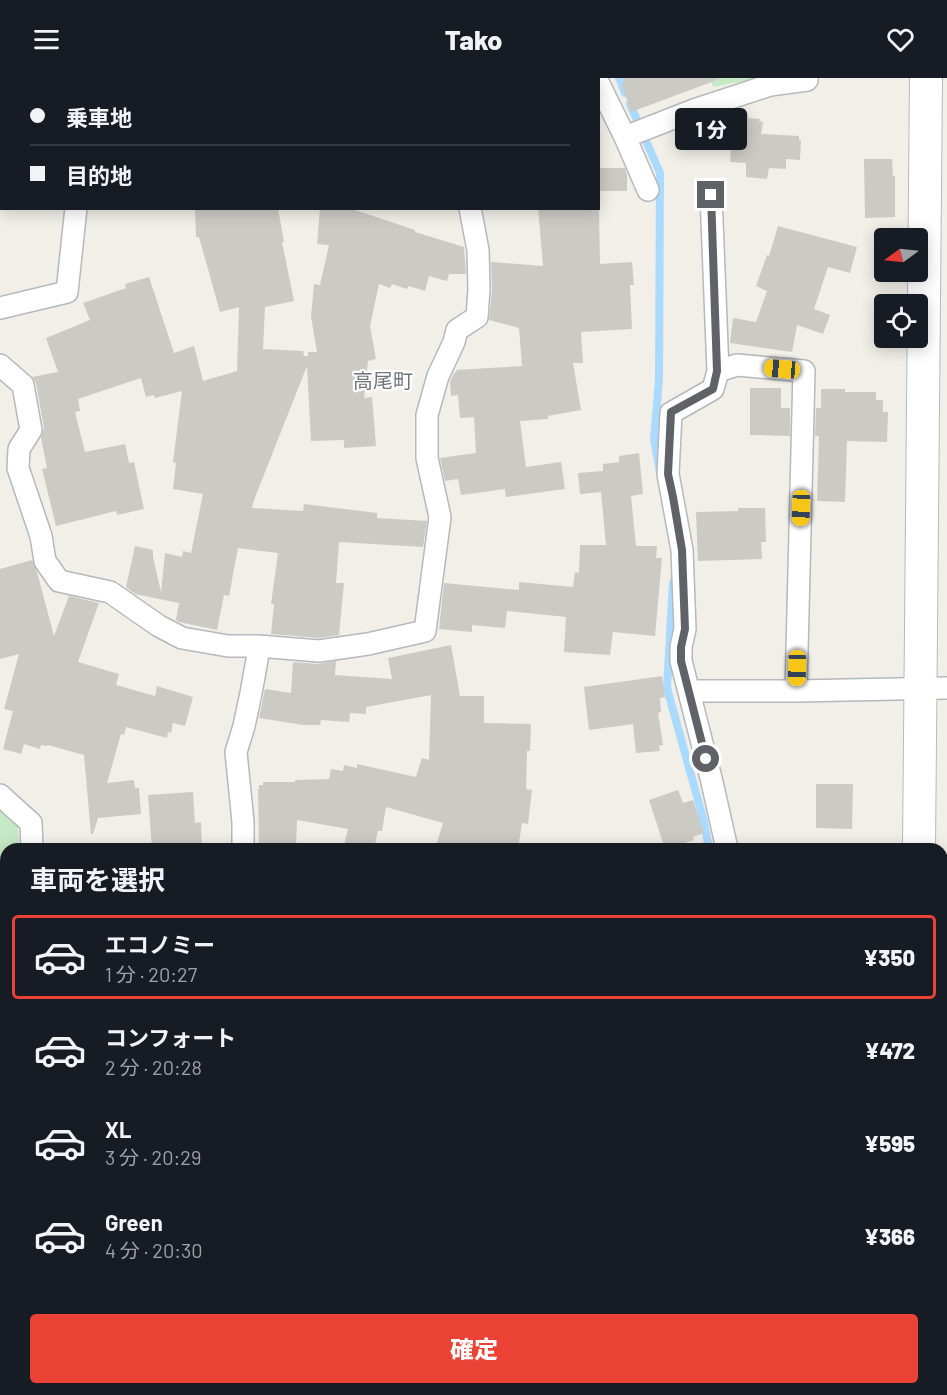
<!DOCTYPE html>
<html lang="ja">
<head>
<meta charset="utf-8">
<style>
  :root { --surface:#171b24; --page:#20242c; --text:#f1f3f6; --muted:#9ea1a6; --line:#363941; --accent:#ea4335 }
  body { margin:0; font-family:Barlow,"Noto Sans JP",sans-serif; background:var(--page); color:var(--text); height:100vh; display:flex; flex-direction:column; font-size:22px; white-space:nowrap }
  * { box-sizing:border-box; margin:0 }
  p { font-size:20px; color:var(--muted) }
  .icon { flex:none; width:33px; height:33px; fill:none; stroke:currentColor; stroke-width:2; stroke-linecap:round; stroke-linejoin:round }
  .map { position:relative; flex:1; overflow:hidden }
  .panel { position:absolute; left:0px; top:765px; width:948px; height:552px; display:flex; flex-direction:column; background:var(--surface); border-radius:18px 18px 0 0; box-shadow:0 3px 15px #0003 }
  .panel>* { flex:none }
  .banner { position:absolute; left:0px; top:0px; width:600px; height:132px; box-shadow:0 3px 15px #0003; display:grid; align-content:center; height:132px; padding:0 30px; background:var(--surface) }
  .needle { width:39px; rotate:255deg }
  .controls { position:absolute; left:874px; top:150px; display:grid; gap:12px }
  .controls a { display:grid; place-items:center; width:54px; height:54px; border-radius:6px; background:var(--surface); box-shadow:0 3px 15px #0003; font-size:30px }
  .end { position:absolute; width:27px; height:27px; margin:-14px; border:8px solid #5f6368; background:#fff; box-shadow:0 0 0 3px #fff }
  .from { border-radius:50% }
  .bubble { position:absolute; height:42px; border-radius:6px; background:var(--surface); box-shadow:0 3px 15px #0003; font-size:20px; font-weight:800; line-height:42px; text-align:center }
  .car { position:absolute; width:18px; height:36px; margin:-18px -9px; border-radius:8px; box-shadow:0 0 4px 2px #0007; background:linear-gradient(#f5c518 24%,#345 0 40%,#f5c518 0 76%,#345 0 86%,#f5c518 0) }
  .banner b { display:flex; align-items:center; gap:21px; height:57px; font-size:22px }
  .banner b+b { border-top:2px solid var(--line) }
  .banner i { width:15px; height:15px; background:var(--text) }
  ul { padding:0; list-style:none }
  li { display:flex; align-items:center; gap:18px; height:84px; margin:0 12px 9px; padding:0 18px; border:3px solid transparent; border-radius:6px }
  li div { flex:1 }
  li b { display:block; font-size:22px }
  li em { font-style:normal; font-weight:800 }
  li.selected { border-color:var(--accent) }
  li>.icon { width:54px; height:54px; stroke-width:1.5 }
  h2 { padding:0 30px; font-size:27px; line-height:72px }
  .cta { display:flex; gap:12px; margin-top:auto; padding:12px 30px }
  .cta a { flex:1; height:69px; border-radius:6px; background:var(--accent); color:#fff; font-size:24px; font-weight:800; line-height:69px; text-align:center }
  header { display:flex; justify-content:space-between; align-items:center; height:78px; padding:0 30px; background:var(--surface); font-size:27px; font-weight:800 }
  .map>svg:first-child { display:block }
  .green { fill:#c5e8c5 }
  .lines { fill:none; stroke-linecap:round; stroke-linejoin:round }
  .stream { stroke:#aadaff; stroke-width:8 }
  .building { fill:#cccac5 }
  .street-casing { stroke:#b5b8bc; stroke-width:24 }
  .secondary-casing { stroke:#b6babf; stroke-width:34 }
  .street { stroke:#fff; stroke-width:21 }
  .secondary { stroke:#fff; stroke-width:32 }
  .route { stroke:#5f6368; stroke-width:8 }
  .labels { text-anchor:middle; stroke-width:4.5; stroke-linejoin:round; paint-order:stroke }
  .quarter-label { font-size:20px; fill:#70757a; stroke:#fff }
</style>
</head>
<body>
<header><svg class="icon" aria-label="menu" viewBox="0 0 24 24"><path d="M4 6h16M4 12h16M4 18h16"/></svg>Tako<svg class="icon" aria-label="heart" viewBox="0 0 24 24"><path d="M12 20l-8-8c-3-5 5-10 8-4 3-6 11-1 8 4z"/></svg></header>
<div class="map">
<svg width="947" height="1317" viewBox="0 0 947 1317">
  <rect width="100%" height="100%" fill="#f1efe8"/>
  <path class="green" d="M710,0H759L713,9Z
    M0,731L18,748L19,771H6V1108H0Z"/>
  <g class="lines">
    <path class="stream" d="M619,0L625,15
      M630,26L660,95L659,301L654,361L660,394
      M673,504L667,610L704,744L709,771"/>
  </g>
  <path class="building" d="M623,0H717V2L631,34L621,5L624,4Z
    M730,34L748,35V40L760,41L759,43L763,44L761,56L799,58V62H801L800,82L786,81V91L769,90L767,101L746,99V85L730,84L731,70H723L725,35Z
    M864,81H892L893,98H895V139L865,140Z
    M598,90H625L627,97V113H598Z
    M195,130H278L284,164H282L294,223L265,229L263,271L303,273L304,278H308V274H317L311,239L314,206L320,207L329,167L317,166L320,130H349L415,152V154L464,169L466,196H449L447,203L429,198L425,213L409,208L407,211L392,206L390,210L379,206L370,248L376,281L368,283L364,320L372,319L376,368L344,370V362L311,363L307,288L254,422L252,430L303,433L304,426L377,435V440L427,443L423,469L339,464L336,505H344L339,557L319,560L271,556L274,526H271L278,475L238,470L229,518L224,517L217,552L179,544L176,542L179,525L135,516L126,509L135,468L153,472V479L161,514L165,475L182,479L183,473L191,475L203,416L173,411L176,385L173,384L182,313L155,320L154,317L146,319L141,300L78,321L80,333L75,334L85,374L125,366L129,385L134,384L144,431L117,437L116,433L56,448L42,391L47,390L41,360L44,350L36,305L32,299L58,294L46,260L90,242L83,225L126,210L125,206L149,199L174,275L194,268L203,303L237,293L239,229L220,234L199,159H196Z
    M538,130H599L600,186L632,184L634,207H630L632,251L581,254L583,285H573L581,332L548,338V341L520,343L526,389L561,384L565,411L506,419L505,411L461,417L458,401L445,403L440,380L476,375L474,339L460,340L458,317L451,318L450,304L454,295L457,294L456,292L522,288L519,250L489,242L492,212L491,184L543,188Z
    M778,148L857,169L850,195L828,189L814,231L830,237L823,256L797,247L792,274L730,265L733,240L756,244L767,213L756,208L767,177L769,178Z
    M750,310H781V330H790V358L750,357Z
    M821,311H845V314H876V322H883V334H888L887,364L847,363L845,424L817,423L819,358H815L816,330H821Z
    M639,375L643,416L631,418L636,468H657L656,480H662L655,558L613,554L610,577L564,574L566,539L507,533L505,550L472,547V554L439,551L444,505L519,512V504L573,509L575,494L579,495L580,467H606L601,414L580,416L578,395L603,393V386L619,384V378Z
    M738,430H765L766,464H761L762,481L698,483L696,434L738,433Z
    M32,482L37,494L54,558L69,518L99,525L78,584L119,596L116,607L155,618L157,608L193,619L185,648L173,645L171,655L168,654L167,660L126,649L124,657L121,656L107,705L134,702L135,710H139L141,736L98,740L93,756H91L84,677L48,667L47,668L41,667L40,671L24,666L21,676L3,671L13,633L4,631L19,576L0,581V491Z
    M451,567L460,618H484V645L531,646L530,673H527L526,711L532,712L528,746L522,745L518,771H435L443,745L386,729L382,753H378L374,771H343L348,751L297,742L296,771H271V767H259L258,711H259V707H263V704H295V702L329,701L331,691L343,693L344,687L357,690V686L416,699L422,680L429,682L431,617L366,629V636L350,635L349,644L321,642L320,647H303L259,640L265,611L291,615L293,584L318,586L336,583L335,597L392,601L388,580Z
    M662,598L665,619L660,620L661,634L658,635L663,667L659,668L660,673L636,675L633,646L589,652L584,609Z
    M816,706H853L852,751L816,750Z
    M678,712L683,725L693,722L704,755L693,759L694,762L665,771L649,722Z
    M193,714L195,745L201,744L202,771H152L148,717Z"/>
  <g class="lines">
    <g class="street-casing">
      <path id="street" d="M83,0V2
        M200,2L201,0
        M482,2L486,0
        M598,4L625,59L648,112
        M0,43L2,42
        M625,59L694,32L770,7L807,2V0
        M711,117L718,293
        M0,230L67,214L76,130
        M0,287L23,307L31,352L19,371L18,390L41,458L45,483L59,503L110,514L159,548L182,560L228,568H258L319,573L368,566L425,553L440,439L427,380V337L438,298L454,264L457,252L477,239L479,211L478,172L470,130
        M690,613H796L947,610
        M0,717L31,745L32,771
        M243,771V744L236,674L244,648L251,615L257,582L258,568
        M727,771L712,704L681,583V569L685,551L682,472L668,396L671,335L713,311L718,293L737,287L804,293L796,613
        M0,1123L6,1124
        M235,1311V1317
        M765,1311V1317"/>
    </g>
    <g class="secondary-casing">
      <path id="secondary" d="M919,771L926,0
        M942,1280H947
        M0,1293H6
        M913,1317V1311"/>
    </g>
    <use href="#street" class="street"/>
    <use href="#secondary" class="secondary"/>
  </g>
  <g class="lines">
    <path class="route" d="M706,681L681,583V569L685,551L682,472L673,419L668,396L671,334L713,311L717,293L711,117"/>
  </g>
  <g class="labels">
    <g class="quarter-label">
      <text x="383" y="310">高尾町</text>
    </g>
  </g>
</svg>
<div class="controls">
<a><svg class="needle" viewBox="-14 -14 28 28"><path d="M0-13l5 13h-10z" fill="#e53935"/><path d="M0 13l5-13h-10z" fill="#9ea1a6"/></svg></a>
<a><svg class="icon" aria-label="locate" viewBox="0 0 24 24"><circle cx="12" cy="12" r="6"/><path d="M12 2v4M12 18v4M2 12h4M18 12h4"/></svg></a>
</div>
<i class="end from" style="left:706px;top:681px"></i>
<i class="end" style="left:711px;top:117px"></i>
<div class="bubble" style="left:675px;top:30px;width:72px">1 分</div>
<i class="car" style="left:782px;top:291px;rotate:275deg"></i>
<i class="car" style="left:801px;top:430px;rotate:182deg"></i>
<i class="car" style="left:797px;top:590px;rotate:181deg"></i>
<div class="banner">
<b><i class="from"></i>乗車地</b>
<b><i></i>目的地</b>
</div>
<section class="panel">
<h2>車両を選択</h2>
<ul>
<li class="selected"><svg class="icon" aria-label="car" viewBox="0 0 24 24"><path d="M5 17H2v-5l4-1 3-4h7l3 4 3 1v5h-3M9 17h6M6 11h13"/><circle cx="7" cy="17" r="2"/><circle cx="17" cy="17" r="2"/></svg><div><b>エコノミー</b><p>1 分 · 20:27</p></div><em>¥350</em></li>
<li><svg class="icon" aria-label="car" viewBox="0 0 24 24"><path d="M5 17H2v-5l4-1 3-4h7l3 4 3 1v5h-3M9 17h6M6 11h13"/><circle cx="7" cy="17" r="2"/><circle cx="17" cy="17" r="2"/></svg><div><b>コンフォート</b><p>2 分 · 20:28</p></div><em>¥472</em></li>
<li><svg class="icon" aria-label="car" viewBox="0 0 24 24"><path d="M5 17H2v-5l4-1 3-4h7l3 4 3 1v5h-3M9 17h6M6 11h13"/><circle cx="7" cy="17" r="2"/><circle cx="17" cy="17" r="2"/></svg><div><b>XL</b><p>3 分 · 20:29</p></div><em>¥595</em></li>
<li><svg class="icon" aria-label="car" viewBox="0 0 24 24"><path d="M5 17H2v-5l4-1 3-4h7l3 4 3 1v5h-3M9 17h6M6 11h13"/><circle cx="7" cy="17" r="2"/><circle cx="17" cy="17" r="2"/></svg><div><b>Green</b><p>4 分 · 20:30</p></div><em>¥366</em></li>
</ul>
<div class="cta"><a>確定</a></div>
</section>
</div>
</body>
</html>
